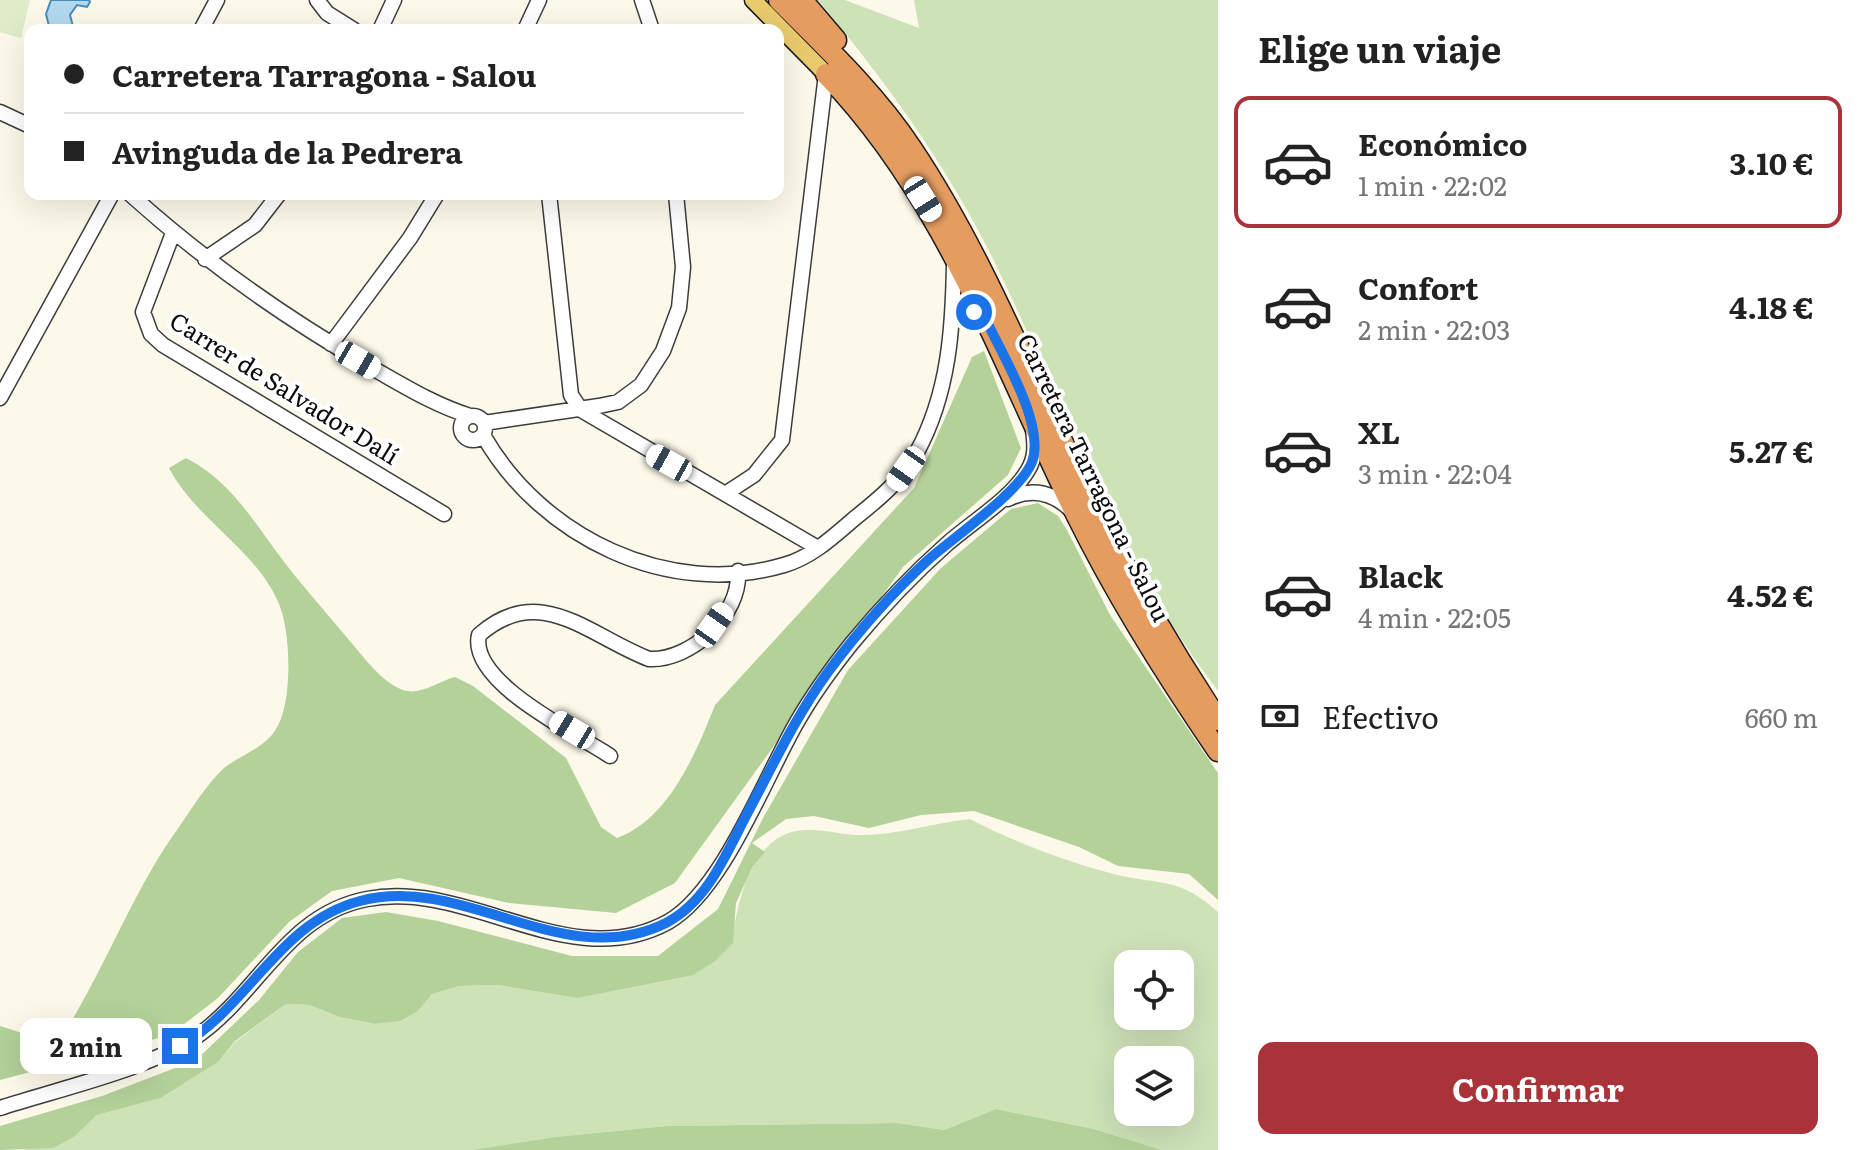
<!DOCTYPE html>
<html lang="es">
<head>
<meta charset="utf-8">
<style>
  :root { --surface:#fff; --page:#f6f6f6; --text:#222; --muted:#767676; --line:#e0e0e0; --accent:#a93339 }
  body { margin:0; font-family:Literata,serif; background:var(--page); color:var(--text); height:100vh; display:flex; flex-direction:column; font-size:30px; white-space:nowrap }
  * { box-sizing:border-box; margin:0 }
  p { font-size:26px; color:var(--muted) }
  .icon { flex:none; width:44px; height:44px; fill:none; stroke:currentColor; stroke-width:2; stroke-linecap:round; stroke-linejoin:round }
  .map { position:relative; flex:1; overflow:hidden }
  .drawer { display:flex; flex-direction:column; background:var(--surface); width:640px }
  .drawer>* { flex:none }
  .hud { position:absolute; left:24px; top:24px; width:760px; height:176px; border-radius:16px; box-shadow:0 8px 32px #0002; display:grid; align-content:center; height:176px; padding:0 40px; background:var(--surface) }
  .controls { position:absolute; left:1114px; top:950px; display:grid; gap:16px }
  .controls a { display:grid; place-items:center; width:80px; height:80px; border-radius:16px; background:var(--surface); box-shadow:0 8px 32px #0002; font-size:40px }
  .end { position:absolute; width:36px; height:36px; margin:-18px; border:10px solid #1a73e8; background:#fff; box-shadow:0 0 0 4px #fff }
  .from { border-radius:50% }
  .bubble { position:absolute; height:56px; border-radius:16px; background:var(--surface); box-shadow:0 8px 32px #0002; font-size:26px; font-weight:700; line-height:56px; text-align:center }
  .car { position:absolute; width:24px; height:48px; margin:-24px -12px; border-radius:10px; box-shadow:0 0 6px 2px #0007; background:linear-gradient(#fff 24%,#345 0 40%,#fff 0 76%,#345 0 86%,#fff 0) }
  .hud b { display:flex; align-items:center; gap:28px; height:76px; font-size:30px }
  .hud b+b { border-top:2px solid var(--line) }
  .hud i { width:20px; height:20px; background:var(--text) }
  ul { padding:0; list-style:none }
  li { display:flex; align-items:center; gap:24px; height:132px; margin:0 16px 12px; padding:0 24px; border:4px solid transparent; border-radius:16px }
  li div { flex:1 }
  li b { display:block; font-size:30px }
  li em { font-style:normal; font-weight:700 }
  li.active { border-color:var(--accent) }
  li>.icon { width:72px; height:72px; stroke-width:1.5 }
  h2 { padding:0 40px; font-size:36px; line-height:96px }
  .pay { display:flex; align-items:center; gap:20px; height:88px; padding:0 40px; font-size:30px }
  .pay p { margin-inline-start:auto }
  .action { display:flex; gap:16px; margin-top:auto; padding:16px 40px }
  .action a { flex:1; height:92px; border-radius:16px; background:var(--accent); color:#fff; font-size:32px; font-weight:700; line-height:92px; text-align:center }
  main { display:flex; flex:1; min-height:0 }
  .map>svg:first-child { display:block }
  .green { fill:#cee2b8; fill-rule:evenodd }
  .forest { fill:#b3d199 }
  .pitch { fill:#dfebc9 }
  .water { fill:#b4d9ee; stroke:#438dbd; stroke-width:2 }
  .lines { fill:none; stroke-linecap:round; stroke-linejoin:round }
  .minor-casing { stroke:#3d3d3d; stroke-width:17 }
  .major-casing { stroke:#1b1b1b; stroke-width:19 }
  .highway-casing { stroke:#1b1b1b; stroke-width:23 }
  .minor { stroke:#fff; stroke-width:14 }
  .major { stroke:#e9ca6d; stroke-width:16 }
  .highway { stroke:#e49c61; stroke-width:20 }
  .route { stroke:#1a73e8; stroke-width:10 }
  .labels { text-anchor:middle; stroke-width:8; stroke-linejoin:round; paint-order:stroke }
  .street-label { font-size:24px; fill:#0a0a0a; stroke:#fff }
</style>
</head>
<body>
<main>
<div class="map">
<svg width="1218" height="1150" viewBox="0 0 1218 1150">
  <rect width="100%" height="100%" fill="#fdf9ea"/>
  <path class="green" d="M818,0H845L919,28L914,0H1218V691C1120,563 1064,405 994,261C948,167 885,80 818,0Z
    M970,819C1014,842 1062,860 1110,873C1158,886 1178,875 1218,912V1150H1162L1094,1129L996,1109L944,1130L898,1123L666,1126L555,1137L471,1150H23L74,1137L97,1115L161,1098L218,1062L235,1042L286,1004L309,1005L340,1017L375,1024L401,1021L418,1011L432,994L459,986L497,985L577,998L642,984L732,943C737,901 752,831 806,830C824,829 842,835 861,835C898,835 933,823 970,819ZM1128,964H1180V1016H1128ZM1128,1060H1180V1112H1128Z"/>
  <path class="forest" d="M984,351L1021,448L1008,475L903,567L675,883L616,913L509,903L399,878L332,891L289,922L218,998L170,1035L0,1080V1026L57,1044C102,977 132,891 179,827C192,808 207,784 223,769C239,755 264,749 276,729C293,703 291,632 279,604C256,549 197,521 169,468L186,458C232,482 252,520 282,559C303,587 327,613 349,640C364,657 381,682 403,690C420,696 439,681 455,677L473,686L566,758L601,827L617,838C669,819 696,753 715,705L914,488L972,357Z
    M1038,503L1058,516L1067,530L1110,615L1218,773V900L1189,874L1118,866L1079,847L974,811L921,815L869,828L814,816L786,819L752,843L765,852L753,866L736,903L733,943L715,961L693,975L577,998L497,985L459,986L432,994L418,1011L401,1021L375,1024L340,1017L309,1005L286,1004L235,1041L218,1062L161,1098L97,1115L74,1137L53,1148L0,1150V1126L102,1096L196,1060L259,1000L298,952L342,918L386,912L438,921L572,956H658L718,909L763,818L848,670L941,568L1011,509Z
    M996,1109L1094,1129L1162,1150H471L555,1137L666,1126L898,1123L944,1130Z"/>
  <path class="pitch" d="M0,0H30L21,38L0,32Z"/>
  <path class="water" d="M51,0H89L90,2L87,7L77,5L70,15L74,30H50L46,14Z"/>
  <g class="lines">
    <g class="minor-casing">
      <path id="minor" d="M317,0L327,13L354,30
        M642,0L652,30
        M201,30L217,0
        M380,30L394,0
        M525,30L539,0
        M0,112L30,126
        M130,194C203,260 281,315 367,365C401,384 432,404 470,416
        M549,194L571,395L581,410L818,548
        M173,233L143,312L151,334L163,345L444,514
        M205,259L255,225L279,194
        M331,344L410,238L437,194
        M0,398L112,194
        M461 428a12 12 0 1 1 24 0a12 12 0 1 1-24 0Z
        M484,423L599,406L618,402L641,385L663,351L679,308L683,267L676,194
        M483,435C541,537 668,599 784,565C812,557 834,536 855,518C879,499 902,480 917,452C949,393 953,328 954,263
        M728,492L754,475L782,440L826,74
        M1008,499C1032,487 1053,492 1072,511
        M610,756C576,733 468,682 479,635C540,581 589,636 649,659C691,661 741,615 738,571
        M0,1108C55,1090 156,1067 200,1034C260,990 288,914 367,899C469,879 569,976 668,922C723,891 765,777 797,722C813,694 832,668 852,643C881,608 913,574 947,544C973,521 1011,499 1028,470C1036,457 1035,445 1033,430"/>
    </g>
    <g class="major-casing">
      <path id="major" d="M753,0L826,74"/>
    </g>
    <g class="highway-casing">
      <path id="highway" d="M779,0C826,47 875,93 912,149C986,260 1033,386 1093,505C1131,580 1172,651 1218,720
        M802,0L836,40
        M826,74C947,199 1001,363 1077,516C1118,599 1166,675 1218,751"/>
    </g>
    <use href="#minor" class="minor"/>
    <use href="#major" class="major"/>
    <use href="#highway" class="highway"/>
  </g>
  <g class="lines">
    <path class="route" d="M180,1046C250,1006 279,922 360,901C465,873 563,974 666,923C708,901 726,854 747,814C772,767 796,716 828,672C857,633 892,593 928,560C954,537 1021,491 1032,462C1046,424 1000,351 984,316L974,312"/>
  </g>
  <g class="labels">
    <g class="street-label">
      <text transform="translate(284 389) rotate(32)" y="8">Carrer de Salvador Dalí</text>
      <text transform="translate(1093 478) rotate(64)" y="8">Carretera Tarragona - Salou</text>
    </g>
  </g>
</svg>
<div class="controls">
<a><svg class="icon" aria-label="locate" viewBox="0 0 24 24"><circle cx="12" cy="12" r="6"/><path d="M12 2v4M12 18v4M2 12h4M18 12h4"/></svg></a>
<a><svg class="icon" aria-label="layers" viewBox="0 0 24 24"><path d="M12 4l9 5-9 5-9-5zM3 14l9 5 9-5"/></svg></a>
</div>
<i class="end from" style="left:974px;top:312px"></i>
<i class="end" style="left:180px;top:1046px"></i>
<div class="bubble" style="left:20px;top:1018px;width:132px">2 min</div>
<i class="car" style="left:923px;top:199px;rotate:148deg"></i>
<i class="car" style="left:358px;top:360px;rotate:120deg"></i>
<i class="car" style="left:669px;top:463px;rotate:299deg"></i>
<i class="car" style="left:906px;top:469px;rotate:215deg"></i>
<i class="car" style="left:714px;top:625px;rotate:35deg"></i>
<i class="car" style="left:572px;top:730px;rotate:301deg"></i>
<div class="hud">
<b><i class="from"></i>Carretera Tarragona - Salou</b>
<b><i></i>Avinguda de la Pedrera</b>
</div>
</div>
<section class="drawer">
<h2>Elige un viaje</h2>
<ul>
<li class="active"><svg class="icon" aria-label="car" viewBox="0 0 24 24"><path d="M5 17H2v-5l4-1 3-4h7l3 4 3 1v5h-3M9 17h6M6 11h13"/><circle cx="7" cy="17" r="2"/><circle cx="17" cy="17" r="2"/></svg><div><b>Económico</b><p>1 min · 22:02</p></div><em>3.10 €</em></li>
<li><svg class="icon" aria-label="car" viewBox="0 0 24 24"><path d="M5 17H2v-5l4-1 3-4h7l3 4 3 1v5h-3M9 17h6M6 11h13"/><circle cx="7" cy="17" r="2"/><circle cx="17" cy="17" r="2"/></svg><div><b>Confort</b><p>2 min · 22:03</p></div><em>4.18 €</em></li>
<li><svg class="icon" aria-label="car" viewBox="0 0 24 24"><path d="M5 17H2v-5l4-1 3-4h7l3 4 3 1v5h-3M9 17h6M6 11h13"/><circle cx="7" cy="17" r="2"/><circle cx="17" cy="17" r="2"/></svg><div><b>XL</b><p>3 min · 22:04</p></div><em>5.27 €</em></li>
<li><svg class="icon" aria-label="car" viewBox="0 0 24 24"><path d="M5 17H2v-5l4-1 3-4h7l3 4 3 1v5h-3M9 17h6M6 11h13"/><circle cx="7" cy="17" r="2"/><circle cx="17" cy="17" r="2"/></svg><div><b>Black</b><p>4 min · 22:05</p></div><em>4.52 €</em></li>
</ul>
<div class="pay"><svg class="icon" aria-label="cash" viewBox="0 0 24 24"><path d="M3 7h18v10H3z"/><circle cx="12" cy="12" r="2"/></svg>Efectivo<p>660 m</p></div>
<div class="action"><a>Confirmar</a></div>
</section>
</main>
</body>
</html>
